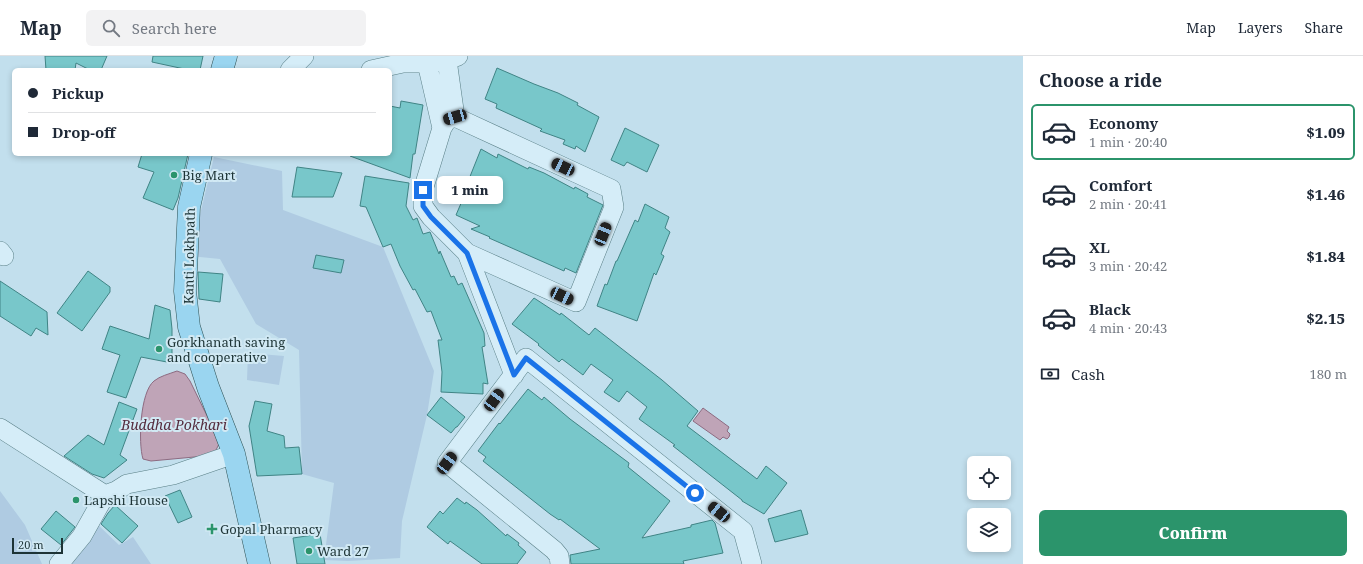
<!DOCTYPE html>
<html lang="en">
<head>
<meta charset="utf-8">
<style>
  :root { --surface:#fff; --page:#f2f2f3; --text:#1f2937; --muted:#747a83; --line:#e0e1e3; --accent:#2b946b }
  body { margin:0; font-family:"Noto Serif",serif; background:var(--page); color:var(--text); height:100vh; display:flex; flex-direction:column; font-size:15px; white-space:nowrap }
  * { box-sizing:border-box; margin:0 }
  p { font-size:13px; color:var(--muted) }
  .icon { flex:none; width:22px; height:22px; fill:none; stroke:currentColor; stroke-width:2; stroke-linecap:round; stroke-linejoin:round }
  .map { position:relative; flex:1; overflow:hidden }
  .side { display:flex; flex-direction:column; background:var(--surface); width:340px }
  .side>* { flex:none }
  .top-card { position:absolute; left:12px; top:12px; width:380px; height:88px; border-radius:6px; box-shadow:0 2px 6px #0003; display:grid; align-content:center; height:88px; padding:0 16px; background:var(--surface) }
  .fabs { position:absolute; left:967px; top:400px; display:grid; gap:8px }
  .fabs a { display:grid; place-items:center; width:44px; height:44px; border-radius:6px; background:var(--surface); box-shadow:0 2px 6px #0003; font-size:20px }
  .scale { position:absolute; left:12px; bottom:10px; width:51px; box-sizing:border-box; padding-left:4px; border:2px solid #1d3436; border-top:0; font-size:11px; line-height:14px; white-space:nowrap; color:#1d3436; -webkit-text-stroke:3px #d1e9f4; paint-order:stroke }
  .end { position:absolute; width:18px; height:18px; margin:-9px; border:5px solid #1a73e8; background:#fff; box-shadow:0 0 0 2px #fff }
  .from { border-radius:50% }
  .bubble { position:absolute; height:28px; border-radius:6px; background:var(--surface); box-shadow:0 2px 6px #0003; font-size:13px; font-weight:800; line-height:28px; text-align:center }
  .car { position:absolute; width:12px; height:24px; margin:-12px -6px; border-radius:5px; box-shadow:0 0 3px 1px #0007; background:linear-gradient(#222 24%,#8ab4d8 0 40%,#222 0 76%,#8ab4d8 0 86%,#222 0) }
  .top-card b { display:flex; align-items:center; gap:14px; height:38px; font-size:15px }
  .top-card b+b { border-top:1px solid var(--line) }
  .top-card i { width:10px; height:10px; background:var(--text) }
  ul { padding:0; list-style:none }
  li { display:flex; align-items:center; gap:12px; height:56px; margin:0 8px 6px; padding:0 8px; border:2px solid transparent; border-radius:6px }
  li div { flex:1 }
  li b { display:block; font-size:15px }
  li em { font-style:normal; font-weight:800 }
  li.on { border-color:var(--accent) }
  li>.icon { width:36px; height:36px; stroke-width:1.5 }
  h2 { padding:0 16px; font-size:18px; line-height:48px }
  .pay { display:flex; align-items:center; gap:10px; height:44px; padding:0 16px; font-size:15px }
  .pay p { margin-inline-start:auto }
  .primary-button { display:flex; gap:8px; margin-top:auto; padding:8px 16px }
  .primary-button a { flex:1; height:46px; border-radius:6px; background:var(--accent); color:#fff; font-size:16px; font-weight:800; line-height:46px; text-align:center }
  header { display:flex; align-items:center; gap:24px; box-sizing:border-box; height:56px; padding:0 20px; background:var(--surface); border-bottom:1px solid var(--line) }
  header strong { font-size:19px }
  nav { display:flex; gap:22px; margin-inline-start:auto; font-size:14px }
  .search { width:280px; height:36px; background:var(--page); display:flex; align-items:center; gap:10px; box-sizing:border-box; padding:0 14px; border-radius:6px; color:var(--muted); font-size:15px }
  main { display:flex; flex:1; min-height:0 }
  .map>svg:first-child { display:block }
  .farmland { fill:#afcbe2 }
  .water { fill:#bfa4b7; stroke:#8d6b81 }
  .building { fill:#78c7ca; stroke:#408485 }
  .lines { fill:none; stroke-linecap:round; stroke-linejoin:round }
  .street-casing { stroke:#597f86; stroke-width:20 }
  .primary-casing { stroke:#2e5154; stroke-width:23 }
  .street { stroke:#d5edf8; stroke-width:19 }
  .primary { stroke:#9ad5f0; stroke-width:22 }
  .route { stroke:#1a73e8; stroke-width:5 }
  .poi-dot { fill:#2b946b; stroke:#d1e9f4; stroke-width:1.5 }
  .labels { text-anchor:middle; stroke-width:4; stroke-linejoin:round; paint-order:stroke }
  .poi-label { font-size:13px; fill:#1d3436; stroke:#d1e9f4; text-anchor:start }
  .street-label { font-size:13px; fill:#1d3436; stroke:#d1e9f4 }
  .water-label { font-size:14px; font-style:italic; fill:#562d3f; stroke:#d1e9f4 }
</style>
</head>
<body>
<header>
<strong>Map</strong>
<div class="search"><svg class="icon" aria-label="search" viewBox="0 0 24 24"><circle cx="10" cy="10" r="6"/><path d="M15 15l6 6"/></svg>Search here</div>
<nav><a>Map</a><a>Layers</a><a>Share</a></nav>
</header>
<main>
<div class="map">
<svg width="1023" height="508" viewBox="0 0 1023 508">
  <rect width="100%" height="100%" fill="#c2dfed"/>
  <path class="farmland" d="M214,101L282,115L283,154L383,191L434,315L427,359L402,465L400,502L348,505L324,504L334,427L302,418L299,294L256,268L220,203L190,200Z
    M248,297L284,300L279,329L247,324Z
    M0,435L25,469L42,508H0Z
    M95,466L119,489L133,481L151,508H64Z"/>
  <path class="water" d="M177,315L185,318L190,325L210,366L219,388L215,396L205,400L151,405L143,403C138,387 140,336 154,325C160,320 169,318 177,315Z
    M703,352L729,371L727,375L730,378L729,381L727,383L723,381L720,384L693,365Z"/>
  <path class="building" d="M45,0H107L101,14H90L76,7L75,14H46Z
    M153,0H203L200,14H189L152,6Z
    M497,12L534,28L558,37L578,47L577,49L599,61L585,96L576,90L575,93L563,88L565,84L540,75L542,73L496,52L497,48L485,43Z
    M401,45L423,49L415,98H413L410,122L350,100L351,98H390V50L400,52Z
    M625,72L659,89L647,116L627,106L624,110L611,104Z
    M481,93L497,102L498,98L528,113L529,111L544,117L574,133L575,131L588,138L587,141L603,149L576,217L565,212L564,215L489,182L490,181L471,173L480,170L456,159L471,124L469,123Z
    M142,98H188L178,142L173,154L143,142L154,116L138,111Z
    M297,111L342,117L333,141H292Z
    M365,120L409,127L406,150L413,164L417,162L423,178L430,176L439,198L440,195L451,221L454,220L458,229L462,227L484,277L485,290L482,291L488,328L483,327V338L441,336L442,316L438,284H442L431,255L427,256L415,233L413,234L400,210L391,188L383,191L366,151L360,150Z
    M645,148L669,161L665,172L670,176L661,198L664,200L656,219L654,217L637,265L597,250L605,228L607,229L616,205H617L635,164L638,166Z
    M316,199L344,204L341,217L313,212Z
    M88,215L110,231V236L82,275L57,257Z
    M198,216L223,218L220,246L199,243Z
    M0,225L47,256L48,279L36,272L31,280L0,260Z
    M534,242L560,259L561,257L589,279L595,272L662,324L698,355L687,370L757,423L766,410L787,427L764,458L742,445V444L673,390L675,389L639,363L647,351L627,335L619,346L604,336L613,324L591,308L583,319L562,303L559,306L538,289L539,288L512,268Z
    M155,249L170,254L172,273V307L141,301L126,342L107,336L120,299L102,293L110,270L149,283Z
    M528,333L542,344L544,341L570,363L629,407L628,411L670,445L642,482L691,471V469L712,464L715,467L723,497L683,505L684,508H571L570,499L600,493L560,463L559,464L550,458L483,405L486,401L478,395L499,367L500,368Z
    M441,341L465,361L457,371H456L451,377L427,359Z
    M255,345L272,348L267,375L284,380L285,392L299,391L302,418L257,420L249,370Z
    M119,346L137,353L120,399L127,404L104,422L92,418L64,400L88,379L104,389Z
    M180,434L192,461L178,467L165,440Z
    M457,442L465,448L466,446L477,454L506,480L507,478L519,487L518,489L526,496L517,508H482L450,485L448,488L427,471L440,455L443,458Z
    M115,449L138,470L122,487L101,468L108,457Z
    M801,454L808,478L775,486L768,463Z
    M56,455L75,471L61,489L41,473Z
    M320,478L325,508H297L293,482Z"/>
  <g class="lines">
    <g class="street-casing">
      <path id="street" d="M447,4L455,61
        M427,7L442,72
        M290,14L304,0
        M371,14L403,7H427L447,4L458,0
        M455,61L611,133L614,151L576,246L467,197L431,161L423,150V134L442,72L447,64Z
        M0,195L4,200
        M467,197L514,319
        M0,372L105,439
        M59,508L82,480L105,439L116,435L127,428L173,419L234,398
        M560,508L559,500L554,494L447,407L526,302L743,475L752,508"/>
    </g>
    <g class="primary-casing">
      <path id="primary" d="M222,14L226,0
        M201,98L189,151L185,235L189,271L208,331L234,398L259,508"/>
    </g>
    <use href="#street" class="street"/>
    <use href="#primary" class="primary"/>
  </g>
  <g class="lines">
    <path class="route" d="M423,134V150L431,161L467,197L514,319L526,302L695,437"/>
  </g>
  <g class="poi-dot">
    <circle cx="174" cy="119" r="4"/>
    <circle cx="159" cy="293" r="4"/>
    <circle cx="76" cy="444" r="4"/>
    <path d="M210 467h4v4h4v4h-4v4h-4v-4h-4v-4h4z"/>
    <circle cx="309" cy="495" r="4"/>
  </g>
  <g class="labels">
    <g class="poi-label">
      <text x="182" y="124">Big Mart</text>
      <text x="167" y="291">Gorkhanath saving<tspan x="167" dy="15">and cooperative</tspan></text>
      <text x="84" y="449">Lapshi House</text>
      <text x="220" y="478">Gopal Pharmacy</text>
      <text x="317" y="500">Ward 27</text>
    </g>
    <g class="street-label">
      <text transform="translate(189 200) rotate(-89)" y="5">Kanti Lokhpath</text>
    </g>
    <g class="water-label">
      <text x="174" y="374">Buddha Pokhari</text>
    </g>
  </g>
</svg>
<div class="fabs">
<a><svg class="icon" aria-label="locate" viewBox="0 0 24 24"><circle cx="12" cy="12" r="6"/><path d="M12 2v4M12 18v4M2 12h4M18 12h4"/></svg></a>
<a><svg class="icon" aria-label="layers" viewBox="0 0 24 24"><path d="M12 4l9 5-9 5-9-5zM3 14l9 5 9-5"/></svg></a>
</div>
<div class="scale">20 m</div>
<i class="end from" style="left:695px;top:437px"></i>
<i class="end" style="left:423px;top:134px"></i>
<div class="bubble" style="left:437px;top:120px;width:66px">1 min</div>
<i class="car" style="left:455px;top:61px;rotate:254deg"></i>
<i class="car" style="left:563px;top:111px;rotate:295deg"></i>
<i class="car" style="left:603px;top:178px;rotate:22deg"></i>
<i class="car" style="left:562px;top:240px;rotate:115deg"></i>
<i class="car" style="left:494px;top:344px;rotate:37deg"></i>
<i class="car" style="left:447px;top:407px;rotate:37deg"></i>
<i class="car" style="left:719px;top:456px;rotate:309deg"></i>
<div class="top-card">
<b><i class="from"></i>Pickup</b>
<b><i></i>Drop-off</b>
</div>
</div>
<section class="side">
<h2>Choose a ride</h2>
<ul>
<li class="on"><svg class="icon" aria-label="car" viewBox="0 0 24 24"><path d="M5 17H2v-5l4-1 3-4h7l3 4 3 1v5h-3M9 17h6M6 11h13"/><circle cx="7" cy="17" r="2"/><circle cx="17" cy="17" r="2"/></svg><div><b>Economy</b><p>1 min · 20:40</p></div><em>$1.09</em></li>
<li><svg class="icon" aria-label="car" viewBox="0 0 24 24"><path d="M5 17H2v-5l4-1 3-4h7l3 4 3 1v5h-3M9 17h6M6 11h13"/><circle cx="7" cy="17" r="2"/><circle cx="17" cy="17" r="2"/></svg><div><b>Comfort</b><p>2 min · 20:41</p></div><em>$1.46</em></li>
<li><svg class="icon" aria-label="car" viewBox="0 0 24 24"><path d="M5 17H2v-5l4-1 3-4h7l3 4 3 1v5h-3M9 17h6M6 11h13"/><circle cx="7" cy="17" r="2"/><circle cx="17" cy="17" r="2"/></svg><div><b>XL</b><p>3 min · 20:42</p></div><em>$1.84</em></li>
<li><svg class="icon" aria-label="car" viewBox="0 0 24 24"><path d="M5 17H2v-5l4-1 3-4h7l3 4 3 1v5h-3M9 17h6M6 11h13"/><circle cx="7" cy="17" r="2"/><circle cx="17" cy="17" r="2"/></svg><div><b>Black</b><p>4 min · 20:43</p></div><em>$2.15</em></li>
</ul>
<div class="pay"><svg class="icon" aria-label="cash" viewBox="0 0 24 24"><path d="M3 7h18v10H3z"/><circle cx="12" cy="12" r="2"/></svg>Cash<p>180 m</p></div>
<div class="primary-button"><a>Confirm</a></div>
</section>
</main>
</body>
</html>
